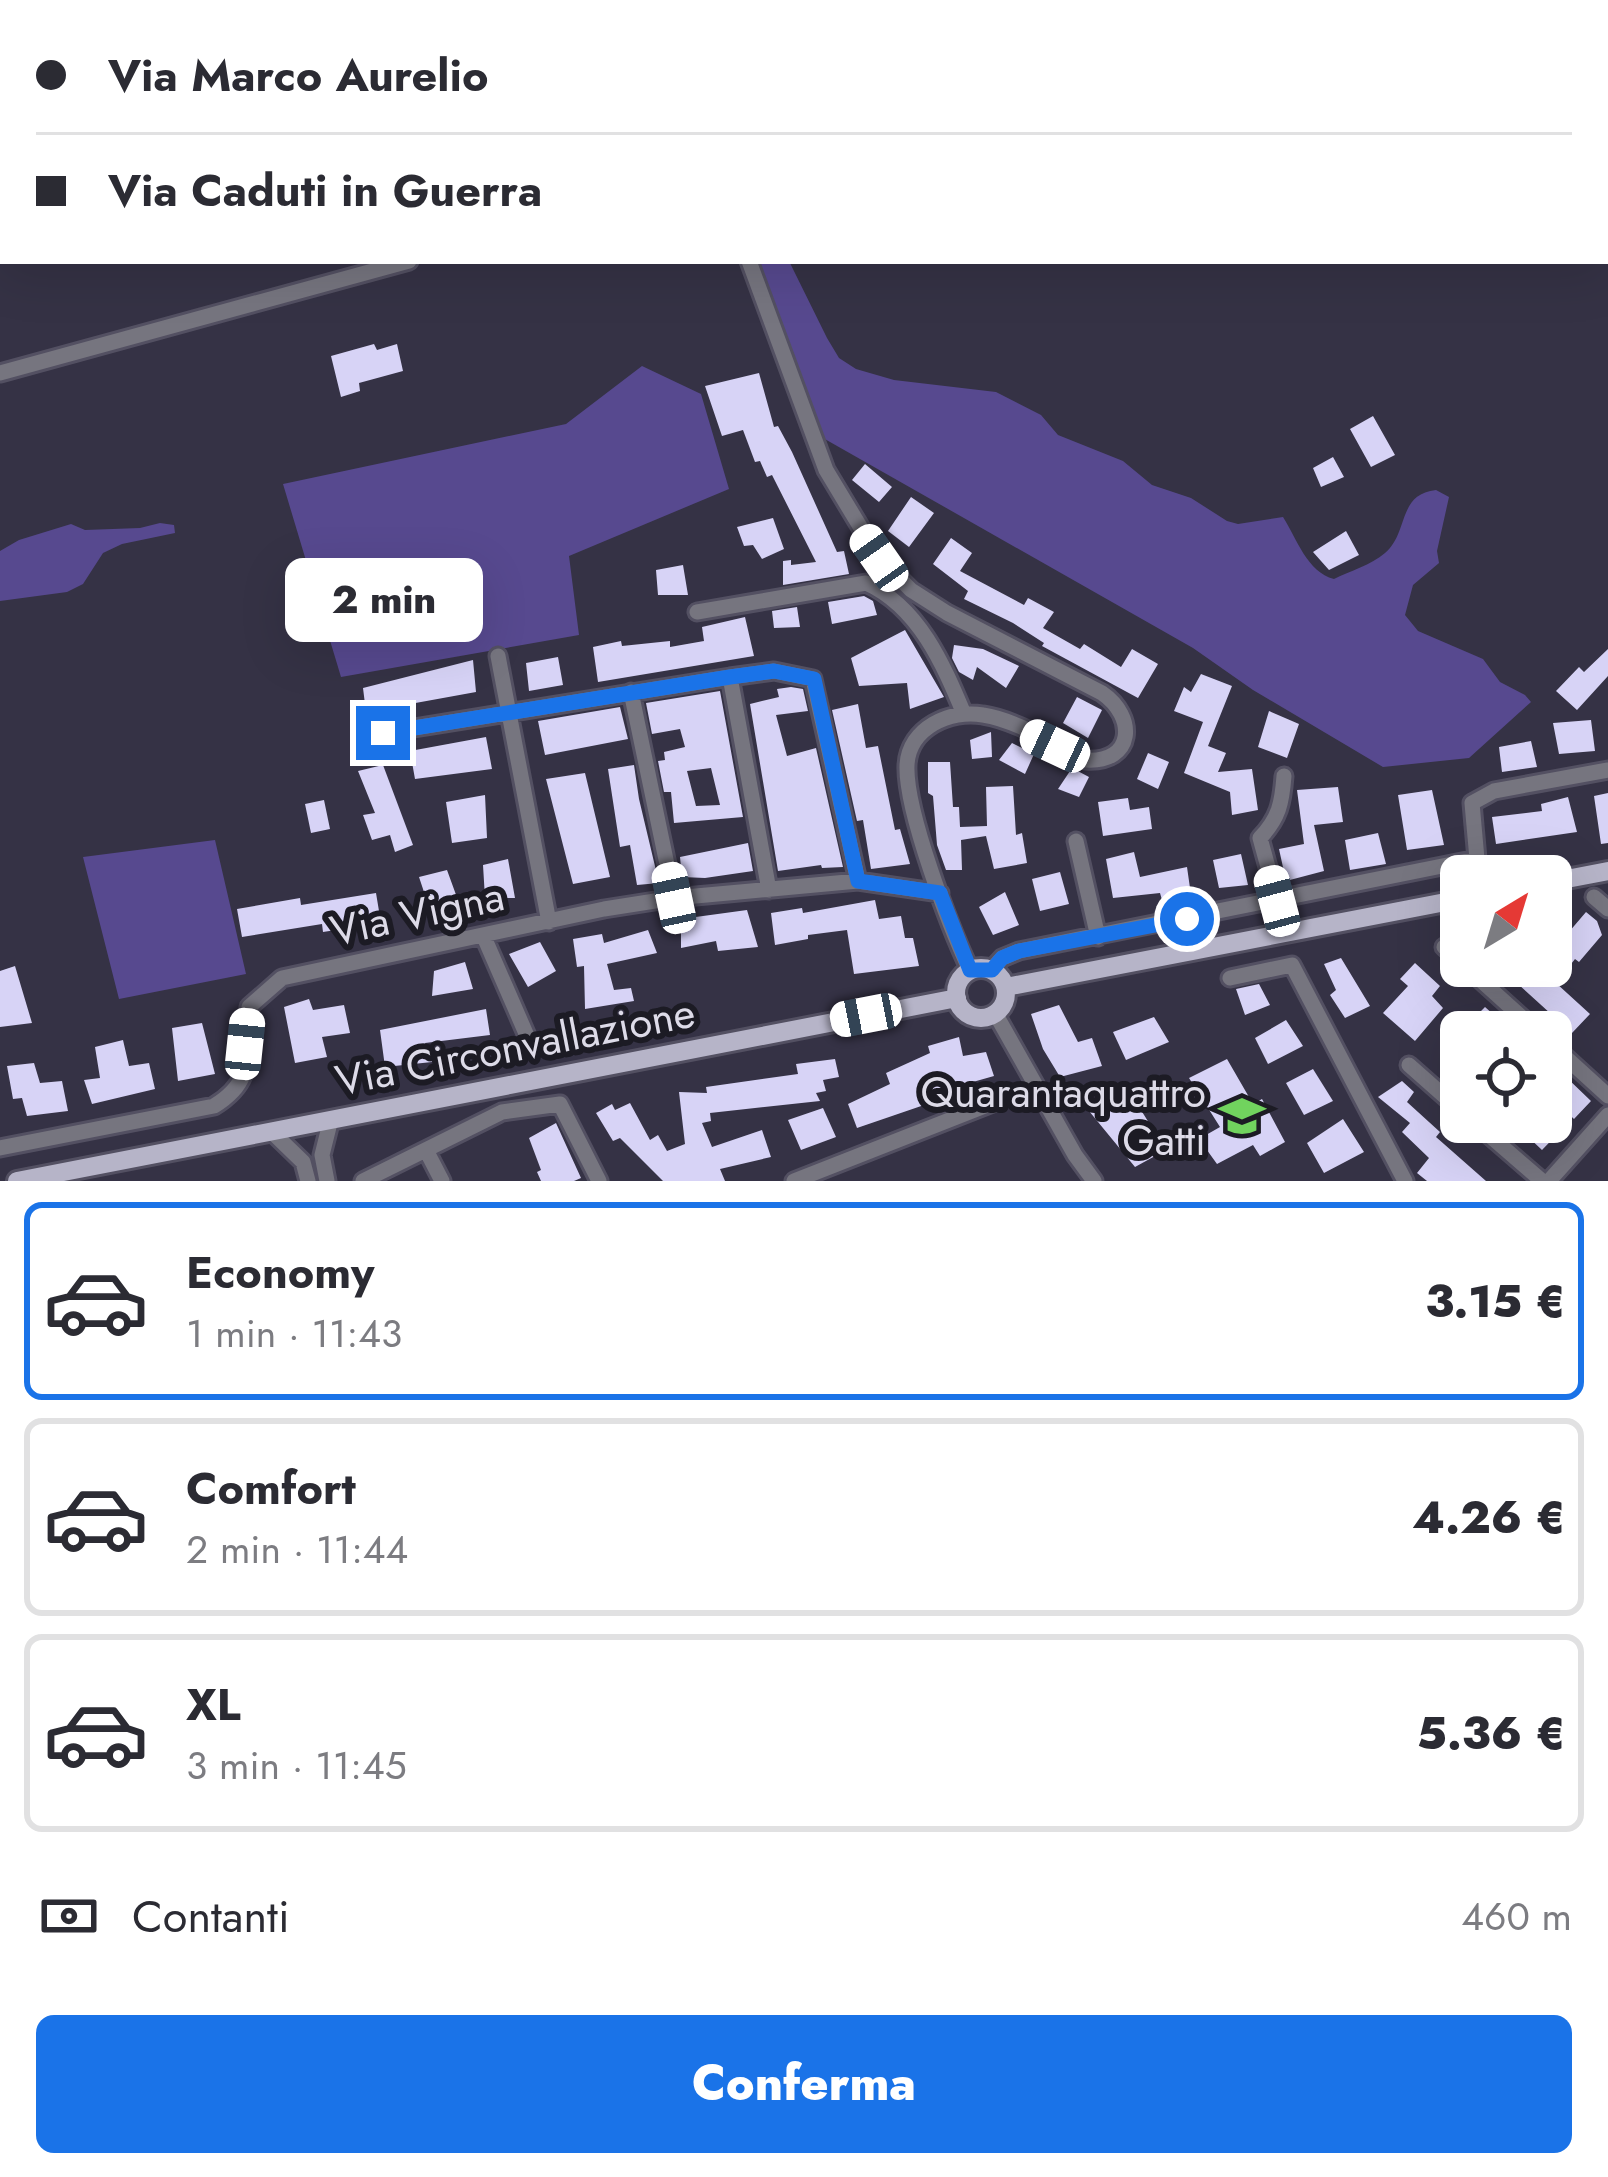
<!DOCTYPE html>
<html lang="it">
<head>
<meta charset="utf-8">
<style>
  :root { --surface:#fff; --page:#f2f2f3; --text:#2b2b33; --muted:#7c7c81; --line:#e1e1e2; --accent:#1a73e8 }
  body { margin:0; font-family:Jost,sans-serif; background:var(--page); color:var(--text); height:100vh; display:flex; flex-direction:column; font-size:45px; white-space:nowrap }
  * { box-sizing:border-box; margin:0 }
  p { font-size:39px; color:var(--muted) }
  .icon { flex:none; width:66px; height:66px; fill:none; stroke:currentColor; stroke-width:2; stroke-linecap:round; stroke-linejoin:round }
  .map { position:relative; height:1181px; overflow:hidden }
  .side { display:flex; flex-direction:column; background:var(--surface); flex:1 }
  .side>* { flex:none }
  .banner { position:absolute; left:0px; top:0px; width:1608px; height:264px; box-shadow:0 12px 48px #0002; display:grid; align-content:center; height:264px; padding:0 36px; background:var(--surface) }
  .needle { width:78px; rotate:38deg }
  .controls { position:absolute; left:1440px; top:855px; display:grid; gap:24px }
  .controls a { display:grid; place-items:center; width:132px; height:132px; border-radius:18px; background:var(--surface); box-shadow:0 12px 48px #0002; font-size:60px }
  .end { position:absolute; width:54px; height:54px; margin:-27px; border:15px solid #1a73e8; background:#fff; box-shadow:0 0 0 6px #fff }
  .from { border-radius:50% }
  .bubble { position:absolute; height:84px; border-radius:18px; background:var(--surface); box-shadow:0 12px 48px #0002; font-size:39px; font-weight:800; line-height:84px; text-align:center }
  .car { position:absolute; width:36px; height:72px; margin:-36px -18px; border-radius:15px; box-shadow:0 0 9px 3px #0007; background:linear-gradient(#fff 24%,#345 0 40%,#fff 0 76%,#345 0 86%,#fff 0) }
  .banner b { display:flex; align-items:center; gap:42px; height:114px; font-size:45px }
  .banner b+b { border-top:3px solid var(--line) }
  .banner i { width:30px; height:30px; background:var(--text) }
  ul { padding:21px 0 0; list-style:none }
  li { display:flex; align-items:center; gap:36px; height:198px; margin:0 24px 18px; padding:0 12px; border:6px solid var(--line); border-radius:18px }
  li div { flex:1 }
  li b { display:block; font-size:45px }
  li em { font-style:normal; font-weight:800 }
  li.selected { border-color:var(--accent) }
  li>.icon { width:108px; height:108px; stroke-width:1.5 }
  .pay { display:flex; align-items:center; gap:30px; height:132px; padding:0 36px; font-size:45px }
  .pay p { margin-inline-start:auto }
  .action { display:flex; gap:24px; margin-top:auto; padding:24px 36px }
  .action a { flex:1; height:138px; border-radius:18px; background:var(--accent); color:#fff; font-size:48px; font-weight:800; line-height:138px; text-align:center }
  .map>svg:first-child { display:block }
  .green { fill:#57498f }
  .building { fill:#d7d3f6; fill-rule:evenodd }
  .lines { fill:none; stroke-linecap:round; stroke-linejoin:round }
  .minor-casing { stroke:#535062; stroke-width:21 }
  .major-casing { stroke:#535062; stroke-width:24 }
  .minor { stroke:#76757f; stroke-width:15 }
  .major { stroke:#b6b4c8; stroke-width:18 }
  .route { stroke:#1a73e8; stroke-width:15 }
  .labels { text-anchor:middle; stroke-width:12; stroke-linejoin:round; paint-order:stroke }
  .street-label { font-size:42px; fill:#dddbe8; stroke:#1c1b24 }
  .poi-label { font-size:42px; fill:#dddbe8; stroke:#1c1b24; text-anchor:end }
</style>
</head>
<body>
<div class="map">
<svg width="1608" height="1181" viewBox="0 0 1608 1181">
  <rect width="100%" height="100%" fill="#353245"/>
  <path class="green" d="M753,261H789L827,338L839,358L856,369L894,380L996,392L1041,415L1058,435L1123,461L1152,485L1191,498L1227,521L1238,524L1283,517C1297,539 1307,572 1334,579C1350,571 1371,565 1385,553C1409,533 1397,494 1436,490L1449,497L1437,551L1439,563L1413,585L1405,615L1418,631L1483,659L1500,682L1525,695L1531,702L1469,758L1383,767L1253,690L1193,648L823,438Z
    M642,366L701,394L729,489L569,556L579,635L341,677L283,484L566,424Z
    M160,523L174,525L175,533L122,544L103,553L83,584L67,592L0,601V551L19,540L71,524L85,530L140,528Z
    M215,840L246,974L119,999L83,857Z"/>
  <path class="building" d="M374,344L377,350L397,344L403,371L359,383L360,391L341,397L331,356Z
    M759,373L774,427L778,426L792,452L837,552L844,551L849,574L783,585V561L791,560V565L816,562L772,475L767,477L760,461L755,462L743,430L722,436L705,386Z
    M1373,416L1395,455L1371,467L1350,429Z
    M1333,457L1344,477L1321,487L1313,468Z
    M865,464L892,487L879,502L852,480Z
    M911,497L934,513L909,547L888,531Z
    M773,518L784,549L762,559L753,545L744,546L737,527Z
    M1346,531L1359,555L1329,570L1313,552Z
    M951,538L972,553L960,571L1024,605L1028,598L1054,612L1043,628L1080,649L1084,644L1121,667L1132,649L1158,664L1138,698L1042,646L1044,643L1013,623L964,599L968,591L933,564Z
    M683,565L688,595H658L656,570Z
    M864,596L873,601L877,615L832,624L828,602Z
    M797,607L800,627L774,628L772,611Z
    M745,617L754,656L598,682L593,647L621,641L622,646L670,641V647L704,641L702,627Z
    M905,630L944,697L910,709L907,683L859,686L851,658Z
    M954,645L983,649L1019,666L1006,688L977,667L973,680L959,672L952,658Z
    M1608,649V676L1577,710L1556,691L1579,667L1584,672Z
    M558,657L563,685L529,691L526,663Z
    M473,660L476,692L366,712L363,688Z
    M1201,674L1232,686L1208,746L1226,753L1218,772L1252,769L1258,810L1232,815L1230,792L1184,773L1203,722L1174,711L1184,687L1191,692Z
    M791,687L803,689L808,711L776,715L787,756L816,748L843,867L822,868L821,865L778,871L750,704L779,697L777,689Z
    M720,691L743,817L674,823L671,792H664L658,761L665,760L664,752L685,747L680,729L652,734L646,703ZM711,768L720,805L696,806L687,771Z
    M1077,697L1102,710L1088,738L1063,723Z
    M858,704L866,748L878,746L895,830L900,829L910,864L871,869L863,820L857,821L832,710Z
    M620,707L628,739L545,755L538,721Z
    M1269,711L1299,724L1287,758L1258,747Z
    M1591,720L1595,751L1559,754L1553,723Z
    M991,732L992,757L972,759L970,740Z
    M486,737L492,769L415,779L410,751Z
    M1531,741L1537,767L1502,772L1499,747Z
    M1012,743L1034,754L1025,774L999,760Z
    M1148,753L1169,762L1158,789L1137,779Z
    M928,762H950L953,807H959L960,827L987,826L986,787L1013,786L1016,835L1022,833L1027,863L994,869L986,836L961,840L962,870H946L937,845L933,796L928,793Z
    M383,765L413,845L395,852L390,835L372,840L363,815L375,813L358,771Z
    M634,765L639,799L659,883L637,885L630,845L620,847L608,769Z
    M1072,768L1089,777L1079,797L1058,789Z
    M585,773L610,877L573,884L546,779Z
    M1338,787L1343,822L1314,825L1324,871L1286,881L1279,849L1304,844L1297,790Z
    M1432,790L1444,845L1407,850L1398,795Z
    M1608,793V843L1601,844L1594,796Z
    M485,795L487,838L452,843L446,802Z
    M1568,797L1577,832L1496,844L1492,817L1542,811L1541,804Z
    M1128,798L1130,810L1149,807L1152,829L1103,836L1098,802Z
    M324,800L330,829L311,833L305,804Z
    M1378,833L1386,864L1350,870L1345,840Z
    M748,843L753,871L705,878L682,877L680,857Z
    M1134,852L1140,877L1187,867L1191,895L1162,900L1160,893L1113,898L1106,859Z
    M1241,854L1248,885L1219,888L1213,860Z
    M508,859L515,898H485L483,865Z
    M447,870L459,903L430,910L419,877Z
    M1060,872L1069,904L1040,911L1032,879Z
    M1005,892L1019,925L993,935L979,907Z
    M376,893L381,923L323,932L322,924L242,937L237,909L300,898L301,905Z
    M875,900L879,919L901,916L905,938H913L919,966L854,974L847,930L808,935V939L775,945L771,913L802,908L803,913Z
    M747,910L758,947L718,951L716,941L681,948V919Z
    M1586,912L1597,921L1602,935L1579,962L1575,959L1556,983L1590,1014L1572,1033L1498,966H1551V953Z
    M648,930L657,953L607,964L614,990L631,988L634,1001L585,1009L584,966L577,967L573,939L602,934L604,943Z
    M540,942L556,971L528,987L509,954Z
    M1341,958L1370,1006L1345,1018L1330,995L1336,990L1324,964Z
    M465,962L473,989L432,996L434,971Z
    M1415,963L1440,986L1432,996L1443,1008L1415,1041L1383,1013L1408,986L1400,979Z
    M15,966L32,1023L0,1027V971Z
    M1259,984L1270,1005L1245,1015L1236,989Z
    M309,999L313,1010L344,1005L350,1033L322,1037L327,1057L295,1063L284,1007Z
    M1059,1005L1078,1042L1092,1038L1102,1066L1060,1077L1043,1049L1031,1014Z
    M1485,1007L1513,1032H1460Z
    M486,1009L490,1035L425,1043L432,1062L385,1067L380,1030Z
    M1154,1017L1169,1042L1126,1060L1113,1032Z
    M1286,1020L1303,1046L1268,1064L1255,1038Z
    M202,1023L215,1074L178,1081L172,1028Z
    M959,1037L963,1056L986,1052L994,1076L927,1095L930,1103L857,1128L848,1104L890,1084L886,1073L930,1053L928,1046Z
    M123,1040L129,1066L149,1063L155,1089L92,1104L84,1080L100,1078L95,1047Z
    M835,1059L839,1077L823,1080L826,1091L816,1093L820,1101L710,1113L711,1121L702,1123L712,1147L762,1130L771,1157L720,1169L725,1181H663L620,1138L613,1141L596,1113L612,1104L615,1110L630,1103L650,1140L658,1135L667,1151L685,1144L679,1092L707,1093L706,1087L798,1074L796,1064Z
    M1227,1059L1253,1104L1262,1099L1285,1142L1260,1156L1253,1145L1217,1164L1199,1139L1220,1127L1189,1078Z
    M34,1063L40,1083L62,1081L68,1111L27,1116L22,1098L13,1099L7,1066Z
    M1313,1069L1333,1101L1304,1115L1286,1083Z
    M1565,1076L1591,1101L1574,1119L1551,1097Z
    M1402,1081L1414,1092L1407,1102L1440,1132L1436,1137L1486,1181H1427L1417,1173L1429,1158L1402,1132L1410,1123L1378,1097Z
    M1129,1091L1166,1150L1135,1167L1089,1111Z
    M823,1108L836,1137L801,1150L788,1120Z
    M1343,1119L1364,1152L1324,1173L1307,1143Z
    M1530,1122H1569L1542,1150L1522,1131Z
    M556,1123L581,1178L574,1181H541L537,1172L541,1170L529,1138Z"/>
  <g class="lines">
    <g class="minor-casing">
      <path id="minor" d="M520,0L525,3
        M1381,3L1386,0
        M749,261L826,470L879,558L911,590L947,613L1102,693C1137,717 1134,763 1086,760C1054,745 1017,720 983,715C950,709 909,728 907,765C905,810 950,928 970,970
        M0,373L409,261
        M697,612L866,583C919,607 943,664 964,714
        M498,656L549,922
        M730,677L769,890
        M631,692L674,898
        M383,733L730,677L774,671L813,679L858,881
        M1076,841L1098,937
        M1594,897L1608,909
        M1277,900L1260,838C1279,818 1282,803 1284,776
        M484,937L531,1045
        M1444,947L1461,962
        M1465,966L1538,1032
        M991,970L1002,958L1019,951L1477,859L1472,803L1494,791L1608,770
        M1230,978L1292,965L1405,1181
        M995,1013L1075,1155L1094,1181
        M1551,1044L1608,1096
        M1409,1065L1461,1111
        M1474,1122L1542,1181
        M271,1131L303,1162L308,1181
        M0,1148L214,1106C258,1079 244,1053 249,1007L282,978L604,909L674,898L858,881L940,893
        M427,1152L442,1181
        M327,1181L322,1155L331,1119
        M363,1181L502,1112L560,1104L599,1181
        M794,1181L1036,1086
        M1549,1181L1608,1115"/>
    </g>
    <g class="major-casing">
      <path id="major" d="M1551,882L1608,871
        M956 993a25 25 0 1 1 50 0a25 25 0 1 1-50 0Z
        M1006,987L1461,899
        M17,1181L957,998"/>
    </g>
    <use href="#minor" class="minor"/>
    <use href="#major" class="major"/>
  </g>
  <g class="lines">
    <path class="route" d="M383,733L730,677L774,671L814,679L858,881L940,893L970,970H992L1002,958L1019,951L1187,919"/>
  </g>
  <defs>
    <g id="school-bare" transform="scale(3.6)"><path d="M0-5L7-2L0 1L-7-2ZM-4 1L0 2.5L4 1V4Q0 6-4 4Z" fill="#71d35e" stroke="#1c1b24" stroke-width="2.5" paint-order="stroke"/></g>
  </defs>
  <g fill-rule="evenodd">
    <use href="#school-bare" x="1242" y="1116"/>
  </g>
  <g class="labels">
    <g class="street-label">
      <text transform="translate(417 913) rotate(-12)" y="15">Via Vigna</text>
      <text transform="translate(515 1046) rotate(-11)" y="15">Via Circonvallazione</text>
    </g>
    <g class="poi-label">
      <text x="1206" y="1107">Quarantaquattro<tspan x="1206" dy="48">Gatti</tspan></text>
    </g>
  </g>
</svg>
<div class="controls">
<a><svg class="needle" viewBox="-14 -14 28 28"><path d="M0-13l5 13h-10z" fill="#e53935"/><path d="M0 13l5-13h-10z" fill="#7c7c81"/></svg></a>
<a><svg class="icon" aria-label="locate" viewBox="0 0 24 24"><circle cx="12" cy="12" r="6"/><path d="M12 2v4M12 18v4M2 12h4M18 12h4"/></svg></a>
</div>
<i class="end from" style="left:1187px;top:919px"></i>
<i class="end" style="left:383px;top:733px"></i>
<div class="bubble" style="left:285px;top:558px;width:198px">2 min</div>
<i class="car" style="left:879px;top:558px;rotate:325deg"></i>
<i class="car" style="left:1055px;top:746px;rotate:295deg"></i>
<i class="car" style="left:674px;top:898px;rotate:348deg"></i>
<i class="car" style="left:1277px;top:901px;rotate:345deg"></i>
<i class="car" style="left:866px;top:1015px;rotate:259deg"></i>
<i class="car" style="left:245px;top:1044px;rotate:6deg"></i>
<div class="banner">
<b><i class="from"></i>Via Marco Aurelio</b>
<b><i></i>Via Caduti in Guerra</b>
</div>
</div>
<section class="side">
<ul>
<li class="selected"><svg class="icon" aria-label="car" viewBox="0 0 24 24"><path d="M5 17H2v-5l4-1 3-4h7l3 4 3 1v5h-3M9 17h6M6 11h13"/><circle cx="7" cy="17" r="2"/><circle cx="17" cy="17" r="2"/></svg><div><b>Economy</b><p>1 min · 11:43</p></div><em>3.15 €</em></li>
<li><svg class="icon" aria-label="car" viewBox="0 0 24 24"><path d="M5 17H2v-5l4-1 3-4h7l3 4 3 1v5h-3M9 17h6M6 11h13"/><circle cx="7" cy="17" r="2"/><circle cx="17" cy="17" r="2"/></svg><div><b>Comfort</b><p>2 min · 11:44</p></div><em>4.26 €</em></li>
<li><svg class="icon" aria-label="car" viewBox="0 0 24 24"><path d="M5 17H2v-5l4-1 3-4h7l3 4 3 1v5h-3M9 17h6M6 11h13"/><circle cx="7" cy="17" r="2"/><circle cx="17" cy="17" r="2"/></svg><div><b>XL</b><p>3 min · 11:45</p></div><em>5.36 €</em></li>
</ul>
<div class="pay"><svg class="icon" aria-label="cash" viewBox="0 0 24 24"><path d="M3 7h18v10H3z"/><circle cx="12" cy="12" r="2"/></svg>Contanti<p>460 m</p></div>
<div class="action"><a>Conferma</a></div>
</section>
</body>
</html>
